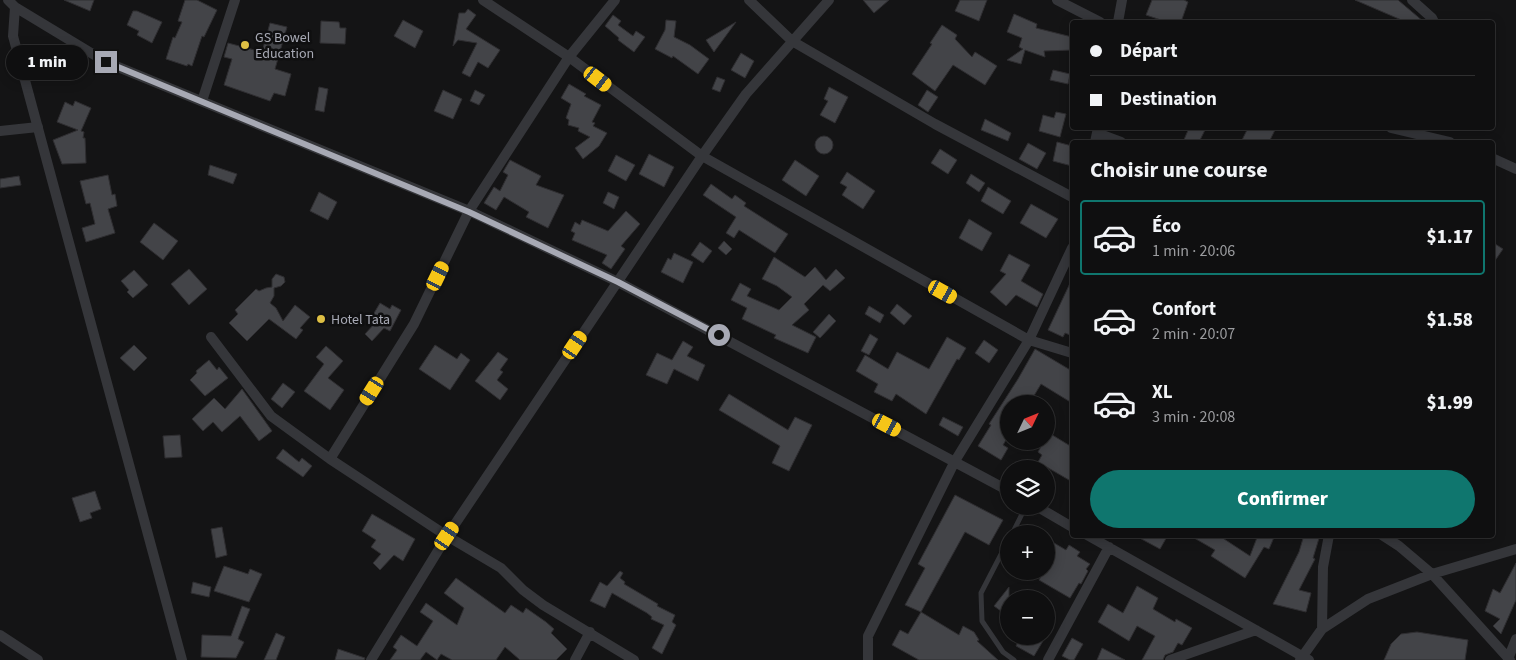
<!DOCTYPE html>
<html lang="fr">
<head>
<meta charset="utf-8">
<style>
  :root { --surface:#0f0f10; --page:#181819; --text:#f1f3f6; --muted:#9b9c9f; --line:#2f2f30; --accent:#0f766e }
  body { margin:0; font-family:"Source Sans 3",sans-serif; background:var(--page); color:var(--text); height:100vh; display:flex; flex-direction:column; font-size:19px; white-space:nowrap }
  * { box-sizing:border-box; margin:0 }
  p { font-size:16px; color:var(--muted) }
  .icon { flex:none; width:28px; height:28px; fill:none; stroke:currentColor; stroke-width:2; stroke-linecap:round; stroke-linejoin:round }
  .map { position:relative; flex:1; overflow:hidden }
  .side { position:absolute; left:1070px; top:140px; width:425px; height:398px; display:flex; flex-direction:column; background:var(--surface); border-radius:5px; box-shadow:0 2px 12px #0003,0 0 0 1px var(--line) }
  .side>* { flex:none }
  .banner { position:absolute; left:1070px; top:20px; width:425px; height:110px; border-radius:5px; box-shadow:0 2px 12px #0003,0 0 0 1px var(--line); display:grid; align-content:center; height:110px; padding:0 20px; background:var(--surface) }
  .needle { width:32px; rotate:47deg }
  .buttons { position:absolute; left:1000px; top:395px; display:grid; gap:10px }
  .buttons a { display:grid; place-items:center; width:55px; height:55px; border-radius:50%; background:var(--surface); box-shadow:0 2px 12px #0003,0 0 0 1px var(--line); font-size:25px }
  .end { position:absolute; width:22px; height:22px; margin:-11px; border:6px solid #a7a9b4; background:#111; box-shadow:0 0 0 2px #111 }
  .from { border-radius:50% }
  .bubble { position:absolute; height:35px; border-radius:18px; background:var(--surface); box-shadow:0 2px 12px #0003,0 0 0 1px var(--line); font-size:16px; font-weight:800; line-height:35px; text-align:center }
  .car { position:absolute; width:15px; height:30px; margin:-15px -8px; border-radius:6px; box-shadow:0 0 4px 1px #0007; background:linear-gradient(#f5c518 24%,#345 0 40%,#f5c518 0 76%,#345 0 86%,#f5c518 0) }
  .banner b { display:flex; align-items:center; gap:18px; height:48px; font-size:19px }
  .banner b+b { border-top:1px solid var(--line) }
  .banner i { width:12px; height:12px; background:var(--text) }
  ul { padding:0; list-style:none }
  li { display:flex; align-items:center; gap:15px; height:75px; margin:0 10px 8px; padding:0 10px; border:2px solid transparent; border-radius:5px }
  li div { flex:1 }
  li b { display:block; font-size:19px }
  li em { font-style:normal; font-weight:800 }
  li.current { border-color:var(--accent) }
  li>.icon { width:45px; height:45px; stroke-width:1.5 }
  h2 { padding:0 20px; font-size:22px; line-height:60px }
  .action { display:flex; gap:10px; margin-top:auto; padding:10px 20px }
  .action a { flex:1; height:58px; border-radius:30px; background:var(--accent); color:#fff; font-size:20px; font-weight:800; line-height:58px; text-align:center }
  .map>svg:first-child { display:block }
  .building { fill:#434448; stroke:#2f2e31 }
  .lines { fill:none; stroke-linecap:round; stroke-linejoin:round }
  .lane { stroke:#35363a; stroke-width:5 }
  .street { stroke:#35363a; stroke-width:10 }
  .route { stroke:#a7a9b4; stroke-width:6 }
  .poi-dot { fill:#debf44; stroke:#0f0f10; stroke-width:2 }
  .labels { text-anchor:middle; stroke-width:5; stroke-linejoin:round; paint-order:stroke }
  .poi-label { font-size:14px; fill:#a7a9b4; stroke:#0f0f10; text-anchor:start }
</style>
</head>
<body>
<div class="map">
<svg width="1516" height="660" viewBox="0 0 1516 660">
  <rect width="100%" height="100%" fill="#141415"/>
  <path class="building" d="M64,0H94L90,11Z
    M185,0H197L217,10L204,37L202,36L192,66L188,64L187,66L166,59L173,37L175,38L182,22L178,21Z
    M863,0H889L874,13Z
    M960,0H987L979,21L955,11Z
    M1152,0H1184L1188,2L1181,22H1167L1146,15Z
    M1355,0H1398L1424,22H1406Z
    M468,9L476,15L466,29L500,50L488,68L478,62L470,77L462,73L477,43L458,40L453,46L459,13H465Z
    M133,11H137L162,22L152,43L137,35L139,31L127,25Z
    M1014,14L1037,24L1036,28L1072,37V50L1044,51L1045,57L1025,50L1021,64L1007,60L1023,49L1019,47L1022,38L1007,32Z
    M613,15L621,21L618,25L633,36L636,31L645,37L634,52L618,40L619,38L605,26Z
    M403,20L423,31L415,48L394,36Z
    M666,20L676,21L674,37L690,45L709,59L698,74L673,56L672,58L655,49L665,30Z
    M321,21L339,22L340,28H346L345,44L320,43Z
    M736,22L714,52L706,40Z
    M270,23L287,27L275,69L291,74L285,96L274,93L270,101L224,85L232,59L224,57L228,43L262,52Z
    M942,25L957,35L955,39L972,57L975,52L997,66L985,85L953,65L935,91L912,74L932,44L930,43Z
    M741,53L754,61L745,78L731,70Z
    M1053,70L1070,74L1068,84L1050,80Z
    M717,77L725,80L720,92L712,89Z
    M569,84L586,94L584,96L601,105L592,122L595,123L593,126L607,133L599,146L583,159L575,148L590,137L578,131L579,128L568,125L569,120L566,118L571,104L561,98Z
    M319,87L328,89L324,112L315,110Z
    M829,87L848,97L835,123L820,115L828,101L824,99Z
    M443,90L462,99L453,119L434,111Z
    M475,90L485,95L479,105L470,101Z
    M927,90L938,97L928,112L918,105Z
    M75,101L91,108L81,131L84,132L83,138H85L86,163L62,164L53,140L78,130L57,122L65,102L73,106Z
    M1056,112L1066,114L1060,137L1039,131L1043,115L1054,118Z
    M985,119L1011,133L1008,141L981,130Z
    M1189,128H1206L1199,142H1183Z
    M1248,128H1276L1269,142H1241Z
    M815 145a9 9 0 1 1 18 0a9 9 0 1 1-18 0Z
    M1057,142L1072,146V166L1053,161Z
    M1028,143L1046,153L1037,169L1019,159Z
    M940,149L957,160L948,174L931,163Z
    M649,154L674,167L664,187L639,174Z
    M616,155L635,165L626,181L608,171Z
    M510,160L541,176L536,185L564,195L548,228L526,217L529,212L504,197L496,210L484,203L494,187L500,191L508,175L503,172Z
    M795,160L819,176L806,196L782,180Z
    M210,165L237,174L233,184L208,175Z
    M847,172L875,191L863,209L842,195L847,187L840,183Z
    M971,174L985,183L979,192L966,183Z
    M108,175L112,195L115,194L117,206L108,209L115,233L86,242L82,228L95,224L90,203L86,204L80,181Z
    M19,176L21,185L0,188V179Z
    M711,184L732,199L735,195L746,203L744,206L788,234L775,253L739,230L734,238L726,233L736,217L703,195Z
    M988,187L1011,201L1003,214L981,201Z
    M319,192L337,202L328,220L310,211Z
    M608,192L619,197L614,209L603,203Z
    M1031,204L1058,219L1046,238L1020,223Z
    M626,211L640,224L621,246L625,249L611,269L602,263L607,255L572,240L575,233L571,231L575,222L580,225L582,220L608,231Z
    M969,219L992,233L982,251L959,238Z
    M154,223L178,241L163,260L140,242Z
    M724,241L732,249L726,255L718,248Z
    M700,242L712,251L703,263L691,255Z
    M1492,242L1503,249L1492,265Z
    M674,253L693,262L683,283L661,272L668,258L671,260Z
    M1009,254L1030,265L1021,281L1043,294L1037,307L1016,295L1006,306L990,292L1006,274L1000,271Z
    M774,257L805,277L815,267L826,280L836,269L845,278L830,291L823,285L804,304L809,310L792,325L816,337L808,353L774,338L776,335L742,319L747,308L731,300L740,283L751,289L747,296L779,310L792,297L777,286L762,279Z
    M189,269L207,289L189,305L171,284Z
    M134,270L148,285L133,298L127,292L129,290L121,281Z
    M276,274L284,277L285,282L281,286L274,288V296L270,303L276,308L283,321L295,305L310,317L300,328L303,330L296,339L269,319L247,341L229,323L238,314L235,310L256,289L259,291L266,288L272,287V279Z
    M1072,279V329L1070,335L1065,333L1063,337L1048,330Z
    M380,303L390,309L392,305L401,310L390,331L384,328L372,341L365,334L375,323L370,320Z
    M897,304L912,316L904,325L890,313Z
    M869,306L884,315L880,323L865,314Z
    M829,314L836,321L820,338L813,332Z
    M870,334L878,339L869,355L861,351Z
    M947,337L966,348L959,360L957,359L926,414L896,394L892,401L874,392L878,384L856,371L865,355L888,369L897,352L929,369Z
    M984,340L998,350L989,363L975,353Z
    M683,341L693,347L687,356L705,365L698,381L674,369L667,384L646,375L657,353L672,360Z
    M134,345L147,358L134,371L120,358Z
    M435,345L457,359L461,353L470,360L450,390L419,369Z
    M326,346L343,361L328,378L344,390L330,410L304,391L324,364L316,357Z
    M1035,349L1072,371V403L1041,384L1029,404H1009V435L1003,445L1008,448L1001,460L978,446L991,425L989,424L1018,379Z
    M498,352L508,359L500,370L503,372L497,380L508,389L500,400L475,381Z
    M209,360L217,370L219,367L228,378L205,396L190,380L197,373L196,371Z
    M283,383L295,392L282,408L271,399Z
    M242,389L272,431L259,441L240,416L222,432L213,422L203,431L192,419L214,398L225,409Z
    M729,394L788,430L795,417L812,425L789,471L772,463L780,446L719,410Z
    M943,417L963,427L958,436L939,425Z
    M1049,433L1072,447V475L1069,480L1038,462L1042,455L1038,452L1044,441H1046Z
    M180,435L182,457L165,458L163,436Z
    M283,449L299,462L302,458L312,466L303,477L276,458Z
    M95,491L101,509L90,513L92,518L80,522L72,498Z
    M955,495L1003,520L989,545L965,532L921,612L905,605L925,568L918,564Z
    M372,514L415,539L403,561L394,555L380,570L373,563L381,554L371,547L376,540L362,531Z
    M222,527L227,555L216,558L211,529Z
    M1134,535H1168L1160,549Z
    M1189,535H1218L1250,556L1258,535H1275L1269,549L1264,547L1245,578L1211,556L1215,550Z
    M1304,535H1320L1313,558L1315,559L1299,590L1311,593L1306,612L1273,604L1299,552Z
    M1049,540L1066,550L1069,545L1080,552L1077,556L1090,564L1086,569L1088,571L1081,584L1079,583L1070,598L1039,580L1044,571H1046V549Z
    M1516,563V600L1501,634L1493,626L1500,619L1485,611L1493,589L1500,593Z
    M224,566L248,574L250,569L262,574L249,602L214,591Z
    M620,571L623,573L620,578L625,582L624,584L658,604L657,606L675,615L672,622L676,625L662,654L652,648L664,625L651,619L652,617L647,613L612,593L605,608L590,601L600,582L607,586Z
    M456,578L505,613L511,605L523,613L526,608L546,622L554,629L551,633L567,649L556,660H520L505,647L496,660H452L441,654L437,660L426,652L420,660H390L397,650L393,647L401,635L417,646L433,621L420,612L426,603L457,625L464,608L444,593Z
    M193,582L211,587L209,597L191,593Z
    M1137,586L1158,598L1153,609L1175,622L1176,619L1192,628L1182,645L1178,643L1173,652L1165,655L1163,660H1142L1155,636L1137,626L1129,641L1098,622L1108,604L1123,613Z
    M1009,587V617L994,606Z
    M242,606L250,609L239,636L238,639L244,642L236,658L201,657L202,635L231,636Z
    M921,612L959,635L963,626L974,632L979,640L977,641L998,660H919L892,645L900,630L908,634Z
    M1417,632L1468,640L1465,660H1384L1391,644L1401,634Z
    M276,633L285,637L276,660H264Z
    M1021,636H1046L1034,656L1016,646Z
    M1072,638L1083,644L1074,660H1070L1062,656Z
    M1102,648L1125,660H1097Z
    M338,649L365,658L364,660H335Z"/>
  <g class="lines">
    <path class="lane" d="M1012,534L1026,506
      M1009,539L981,593L982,621L1003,652L1014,660"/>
    <path class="street" d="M8,0L15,7L106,62L469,211L618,282L1009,491
      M483,0L569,57L702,156L1029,340L1072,353
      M749,0L792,41L935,124L1072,197
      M1057,0L1100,22
      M1412,0L1432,18L1434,22
      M15,7L13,36L182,660
      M1118,22L1122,0
      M202,101L235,0
      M1391,128L1450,142
      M0,131L38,127
      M1097,133L1121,142
      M1095,142L1098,128
      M1492,158L1516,169
      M211,337L271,416L330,459L447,536L501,568L523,590L543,605L634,660
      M330,459L414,324L469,211L569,57L615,0
      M1036,506L1072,527
      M1087,535L1309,660
      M1382,535L1399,546L1432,574L1510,660
      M1322,629L1323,567L1329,535
      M0,635L38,660
      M1508,659L1516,639
      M371,660L447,536L702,156L746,94L829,0
      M575,660L590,632
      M868,660V636L955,461L1029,340L1072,248
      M1048,660L1109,547
      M1170,660L1256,630
      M1300,660L1322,629L1368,599L1432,574L1516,549"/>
  </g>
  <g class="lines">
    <path class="route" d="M106,62L469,212L618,282L719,335"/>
  </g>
  <g class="poi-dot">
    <circle cx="245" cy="45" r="5"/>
    <circle cx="321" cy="319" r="5"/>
  </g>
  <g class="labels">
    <g class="poi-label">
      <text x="255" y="42">GS Bowel<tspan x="255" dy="16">Education</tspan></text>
      <text x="331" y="324">Hotel Tata</text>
    </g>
  </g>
</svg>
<div class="buttons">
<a><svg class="needle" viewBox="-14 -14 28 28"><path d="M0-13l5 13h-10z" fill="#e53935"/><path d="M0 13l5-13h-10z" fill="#9b9c9f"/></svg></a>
<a><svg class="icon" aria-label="layers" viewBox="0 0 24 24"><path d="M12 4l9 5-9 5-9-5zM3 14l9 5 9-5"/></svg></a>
<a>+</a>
<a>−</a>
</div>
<i class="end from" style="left:719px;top:335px"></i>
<i class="end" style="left:106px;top:62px"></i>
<div class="bubble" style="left:6px;top:45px;width:82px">1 min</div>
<i class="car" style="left:598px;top:79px;rotate:127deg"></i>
<i class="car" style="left:438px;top:276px;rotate:26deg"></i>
<i class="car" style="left:943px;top:292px;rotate:119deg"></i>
<i class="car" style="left:575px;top:345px;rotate:34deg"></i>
<i class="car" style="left:372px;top:391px;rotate:212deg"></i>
<i class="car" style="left:887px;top:425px;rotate:118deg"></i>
<i class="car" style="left:447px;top:536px;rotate:34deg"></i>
<div class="banner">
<b><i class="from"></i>Départ</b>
<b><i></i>Destination</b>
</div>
<section class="side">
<h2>Choisir une course</h2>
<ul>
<li class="current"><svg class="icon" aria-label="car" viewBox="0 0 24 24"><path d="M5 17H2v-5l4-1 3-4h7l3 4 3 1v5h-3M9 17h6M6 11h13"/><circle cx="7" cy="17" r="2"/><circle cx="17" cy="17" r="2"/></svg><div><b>Éco</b><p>1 min · 20:06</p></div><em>$1.17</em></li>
<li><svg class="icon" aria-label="car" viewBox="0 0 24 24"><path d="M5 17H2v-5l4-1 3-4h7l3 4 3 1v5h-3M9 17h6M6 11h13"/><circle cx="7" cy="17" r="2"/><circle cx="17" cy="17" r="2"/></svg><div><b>Confort</b><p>2 min · 20:07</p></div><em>$1.58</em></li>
<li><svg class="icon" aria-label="car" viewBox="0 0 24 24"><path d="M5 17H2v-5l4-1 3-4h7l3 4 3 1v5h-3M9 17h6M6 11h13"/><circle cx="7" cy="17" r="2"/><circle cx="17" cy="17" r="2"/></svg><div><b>XL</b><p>3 min · 20:08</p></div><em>$1.99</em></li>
</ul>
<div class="action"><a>Confirmer</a></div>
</section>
</div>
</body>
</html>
